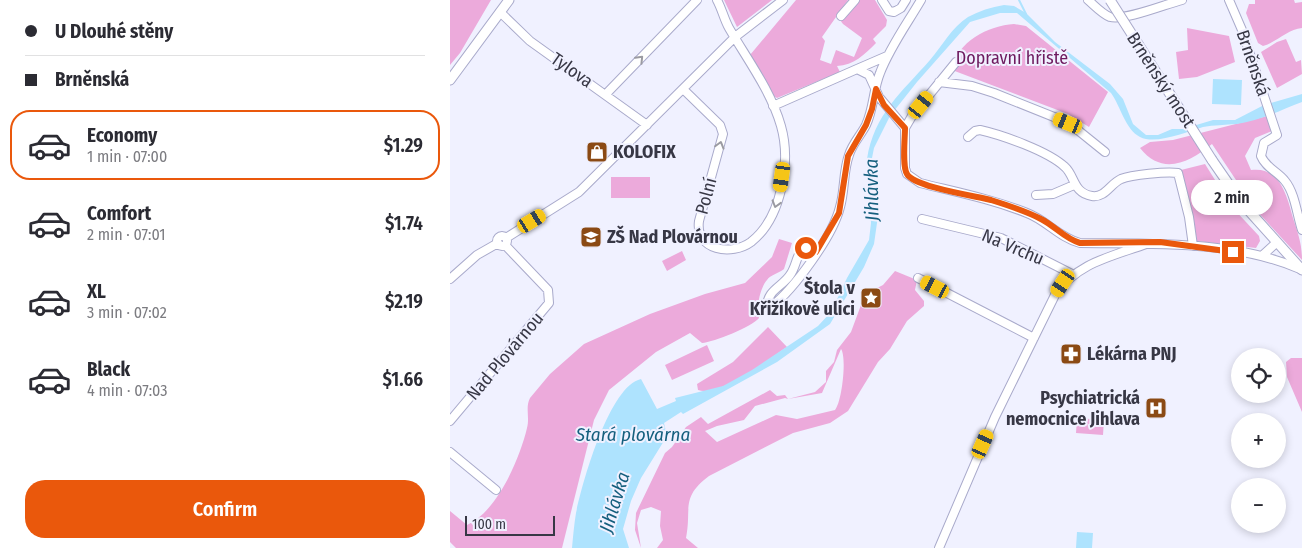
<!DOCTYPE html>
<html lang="en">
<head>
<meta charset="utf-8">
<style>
  :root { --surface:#fff; --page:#f7f7f7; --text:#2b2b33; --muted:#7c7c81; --line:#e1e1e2; --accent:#ea580c }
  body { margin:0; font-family:"Fira Sans Condensed",sans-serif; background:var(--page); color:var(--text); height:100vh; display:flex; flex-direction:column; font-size:19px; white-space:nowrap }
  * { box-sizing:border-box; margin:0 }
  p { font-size:16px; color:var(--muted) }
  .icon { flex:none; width:28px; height:28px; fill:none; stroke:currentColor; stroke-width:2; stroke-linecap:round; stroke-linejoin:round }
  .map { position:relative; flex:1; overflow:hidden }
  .details { display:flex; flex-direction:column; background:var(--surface); width:450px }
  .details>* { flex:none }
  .top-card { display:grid; align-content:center; height:110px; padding:0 25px; background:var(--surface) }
  .fabs { position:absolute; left:781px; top:348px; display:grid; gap:10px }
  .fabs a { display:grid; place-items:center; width:55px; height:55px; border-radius:50%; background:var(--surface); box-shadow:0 2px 8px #0003; font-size:25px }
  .scale { position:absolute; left:15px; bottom:12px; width:90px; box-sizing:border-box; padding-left:5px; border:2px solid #373745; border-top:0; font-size:14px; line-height:18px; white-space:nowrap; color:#373745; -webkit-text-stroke:4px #f0f1ff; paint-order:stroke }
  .end { position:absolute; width:22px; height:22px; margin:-11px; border:6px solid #ea580c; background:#fff; box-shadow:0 0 0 2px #fff }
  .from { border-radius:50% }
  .bubble { position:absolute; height:35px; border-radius:18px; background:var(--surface); box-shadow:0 2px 8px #0003; font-size:16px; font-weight:600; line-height:35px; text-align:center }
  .car { position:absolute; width:15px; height:30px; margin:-15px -8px; border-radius:6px; box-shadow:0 0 4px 1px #0007; background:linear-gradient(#f5c518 24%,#345 0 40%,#f5c518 0 76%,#345 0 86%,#f5c518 0) }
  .top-card b { display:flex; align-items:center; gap:18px; height:48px; font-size:19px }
  .top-card b+b { border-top:1px solid var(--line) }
  .top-card i { width:12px; height:12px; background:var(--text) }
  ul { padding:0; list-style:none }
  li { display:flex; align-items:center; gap:15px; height:70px; margin:0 10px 8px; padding:0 15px; border:2px solid transparent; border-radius:20px }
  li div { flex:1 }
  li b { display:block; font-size:19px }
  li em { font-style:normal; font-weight:600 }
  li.active { border-color:var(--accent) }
  li>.icon { width:45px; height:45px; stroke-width:1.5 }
  .action { display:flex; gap:10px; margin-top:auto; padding:10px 25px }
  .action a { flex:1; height:58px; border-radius:20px; background:var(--accent); color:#fff; font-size:20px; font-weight:600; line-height:58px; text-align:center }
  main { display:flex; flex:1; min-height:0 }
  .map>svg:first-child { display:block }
  .green { fill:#ecaadb; fill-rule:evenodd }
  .water { fill:#aee3fe }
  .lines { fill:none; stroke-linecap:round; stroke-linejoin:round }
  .stream { stroke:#aee3fe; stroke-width:2 }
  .minor-casing { stroke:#a9aacb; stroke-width:10 }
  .major-casing { stroke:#a9aacb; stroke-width:11 }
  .minor { stroke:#fff; stroke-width:8 }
  .major { stroke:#fff; stroke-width:9 }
  .major-bridge-casing { stroke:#a9aacb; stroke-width:11; stroke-linecap:butt }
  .major-bridge { stroke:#fff; stroke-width:9 }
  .oneway { stroke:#9b9ba2 }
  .route { stroke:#ea580c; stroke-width:6 }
  .labels { text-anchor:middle; stroke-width:4; stroke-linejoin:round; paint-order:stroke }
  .park-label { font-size:18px; fill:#6e1a5f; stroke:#f0f1ff }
  .street-label { font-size:18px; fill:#373745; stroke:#f0f1ff }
  .poi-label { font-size:18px; font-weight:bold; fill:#373745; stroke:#f0f1ff; text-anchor:start }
  .water-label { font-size:19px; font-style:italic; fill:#155f7e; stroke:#f0f1ff }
</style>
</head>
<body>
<main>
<section class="details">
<div class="top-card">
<b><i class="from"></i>U Dlouhé stěny</b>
<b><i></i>Brněnská</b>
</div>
<ul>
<li class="active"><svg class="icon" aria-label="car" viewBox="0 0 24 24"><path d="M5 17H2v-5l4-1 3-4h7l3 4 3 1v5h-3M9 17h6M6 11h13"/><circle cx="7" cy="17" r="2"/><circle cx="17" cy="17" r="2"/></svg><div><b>Economy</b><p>1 min · 07:00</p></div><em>$1.29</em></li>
<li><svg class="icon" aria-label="car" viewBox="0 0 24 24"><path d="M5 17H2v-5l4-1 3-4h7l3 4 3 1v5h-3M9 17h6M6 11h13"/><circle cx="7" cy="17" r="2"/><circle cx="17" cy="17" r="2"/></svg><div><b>Comfort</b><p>2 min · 07:01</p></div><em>$1.74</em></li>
<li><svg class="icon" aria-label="car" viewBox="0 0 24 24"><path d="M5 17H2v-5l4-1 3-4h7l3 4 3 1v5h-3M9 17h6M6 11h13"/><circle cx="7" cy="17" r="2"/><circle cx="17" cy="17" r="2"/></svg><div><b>XL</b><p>3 min · 07:02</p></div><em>$2.19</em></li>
<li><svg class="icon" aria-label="car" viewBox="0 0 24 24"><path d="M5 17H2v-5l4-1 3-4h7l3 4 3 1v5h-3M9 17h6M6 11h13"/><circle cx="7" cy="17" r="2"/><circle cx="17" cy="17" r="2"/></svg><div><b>Black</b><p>4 min · 07:03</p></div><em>$1.66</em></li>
</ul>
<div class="action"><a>Confirm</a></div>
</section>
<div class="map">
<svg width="852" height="548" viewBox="0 0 852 548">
  <rect width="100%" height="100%" fill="#f0f1ff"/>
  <path class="green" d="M0,0H41L10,53L0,65Z
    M274,0H322L287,27Z
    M346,0H398L372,37L375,41L370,60L381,64L386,50L404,57L412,38L393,24L390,20L408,0H425L437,20L436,26L423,39L426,43C414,55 404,65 387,66L390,72L327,98L322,95L300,55Z
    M805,0H844L845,3L852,2V28C838,29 827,42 813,46L808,43L796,13L799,4H805Z
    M564,24L576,26L658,92L639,127L618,114L502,70C507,41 538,26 564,24Z
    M737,28L779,36L785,62L747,77L729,79L726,52L738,50Z
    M836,39L846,62L851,60L852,74L827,88L811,52L827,42Z
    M817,116L822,131L805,138L795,156L801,170C830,166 837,196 843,218C848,233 852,244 852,260L806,210L762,144C739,163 712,176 690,148L700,142L723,140Z
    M755,164L782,207L809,236L810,241L806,248L747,241L743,215L731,170Z
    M161,177H200V198H161Z
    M329,239L342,243L334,269C329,273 320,275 317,280C310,288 306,307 309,318C302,327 264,342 252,343L240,333L206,352L159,390L144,420L112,548H6L0,542V511L17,525C47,512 70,458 77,428C80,417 75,408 80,398L100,374L134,344L200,314L255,294L295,283L322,257Z
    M232,251L236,260L217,271L212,261Z
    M445,271L467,280L465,290L474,301V306L457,321L440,349L428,362L398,411L380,423L343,433L259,476C230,498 242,508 236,538L248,548H207L213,540L210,526L211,511L201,507L191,510L187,523L191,548L185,530L186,513L215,453L222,447L236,427L251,417L258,424L320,390L327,396L335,395L338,399L365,392L376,382V371L384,362L387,350L401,332L411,305L419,292L433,285ZM391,349C397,357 392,402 385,410L347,419L326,415L267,442L255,431L267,426L294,420L305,406L335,398L338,399L372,393Z
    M318,327L337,347C319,359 269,398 248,390L247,384L283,362Z
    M257,345L264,361L222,380L215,365Z
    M841,358H852V412L837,377L836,362Z
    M627,418L654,420L653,435L626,433Z"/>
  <path class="water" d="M554,5L564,6L576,13L605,42L660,84L673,99L683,124L696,135H708L722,129H733L763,120H785L814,105L852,94V102C831,110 809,121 787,124C775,125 764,125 753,127C736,132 706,145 690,137C675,129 671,107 661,93L567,13H550L520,22L467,82L440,116L424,148L422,158L428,216L424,244L414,267L380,324L327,362L233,414L231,412L214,423L217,436L191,478L181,501L173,529L179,548H122C123,537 124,525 126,513C132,484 159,386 191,379L207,409L226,401L225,398L273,386L302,370L368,326L381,312L397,278L419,240L421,223L417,159C424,114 452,92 480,60C492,46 502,27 518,17C529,11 541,7 554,5Z
    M763,79L792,80L791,105L762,104Z
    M627,532L643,533L642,548H626Z"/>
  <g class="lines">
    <path class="stream" d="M569,0L576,14"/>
    <g class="minor-casing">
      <path id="minor" d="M432,0L439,11L444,12L451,8L456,0
        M638,0C644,5 652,14 660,17C675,21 716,4 732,0
        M779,0L792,30L827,135L814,143L811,156C816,168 827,171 835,181C845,193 847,215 852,230
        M50,12L80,41L197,125
        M391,16L405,0
        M437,56L407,69L419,75L429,97L455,128
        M506,62L462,116L455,128V168L457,174L470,183C506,192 542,199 577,213C596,220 610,238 630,243C701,244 783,240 850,269
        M489,82L522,86L544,93L619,123L655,152
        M233,89L270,125L273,134L249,221C245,251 282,256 301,242C332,218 341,161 331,126C321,91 297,59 279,28C274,19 272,9 267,0
        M156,94L247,0
        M323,106L407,69
        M518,137L525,131L530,130C552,135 598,151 615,167C625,176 623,193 642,196C655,198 660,184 671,179C681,175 717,171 728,173L739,217L743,246
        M586,195L603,194L624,185
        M472,219L551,238L622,274
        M47 241a5 5 0 1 1 10 0a5 5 0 1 1-10 0Z
        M56,238L129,192L285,37L333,0
        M366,252L356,248L352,249C346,257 346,267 340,275C332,287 317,290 317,307H321C344,289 383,236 390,207C395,190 393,171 399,155C402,144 411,135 416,125C424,108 423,90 430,73C440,47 457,24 471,0
        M813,255L826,243
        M468,278L584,338
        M0,279L27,255L48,243
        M0,421L99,303L98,290L55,245
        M0,452L46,490
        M489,548L545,417L605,295C627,263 660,257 696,244"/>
    </g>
    <g class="major-casing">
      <path id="major" d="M0,80L59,0
        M762,160L791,202L852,270"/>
    </g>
    <use href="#minor" class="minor"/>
    <use href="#major" class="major"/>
    <g class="major-bridge-casing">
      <path id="major-bridge" d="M660,0L762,160"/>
    </g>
    <use href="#major-bridge" class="major-bridge"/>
  </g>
  <defs><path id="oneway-chevron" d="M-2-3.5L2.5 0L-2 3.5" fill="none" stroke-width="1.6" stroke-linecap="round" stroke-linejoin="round" transform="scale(1.25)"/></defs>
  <g class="oneway">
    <use href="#oneway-chevron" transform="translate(190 59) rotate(-46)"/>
    <use href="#oneway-chevron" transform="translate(270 145) rotate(-74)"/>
    <use href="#oneway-chevron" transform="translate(326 204) rotate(107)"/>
  </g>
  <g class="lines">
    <path class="route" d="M356,248L366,252L389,213L398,156L416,125L422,109L426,89L434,105L455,128C455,138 452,166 457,174C464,187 525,196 541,200C557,205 576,211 591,219C605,226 615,239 630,243L710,242L783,252"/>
  </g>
  <defs>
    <g id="shop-square" transform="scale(1.125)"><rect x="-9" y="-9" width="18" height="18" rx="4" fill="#8b4a14" stroke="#f0f1ff"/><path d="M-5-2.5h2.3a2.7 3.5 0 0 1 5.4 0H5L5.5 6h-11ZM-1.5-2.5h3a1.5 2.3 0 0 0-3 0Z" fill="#fff"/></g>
    <g id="school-square" transform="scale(1.125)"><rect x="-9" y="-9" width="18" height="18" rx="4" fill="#8b4a14" stroke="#f0f1ff"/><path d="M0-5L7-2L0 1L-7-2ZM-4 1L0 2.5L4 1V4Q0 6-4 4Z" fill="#fff"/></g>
    <g id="sight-square" transform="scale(1.125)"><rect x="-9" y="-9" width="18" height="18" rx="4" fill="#8b4a14" stroke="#f0f1ff"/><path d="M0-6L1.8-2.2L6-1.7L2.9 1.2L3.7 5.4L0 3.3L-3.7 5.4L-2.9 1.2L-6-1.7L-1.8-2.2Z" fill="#fff"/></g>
    <g id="pharmacy-square" transform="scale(1.125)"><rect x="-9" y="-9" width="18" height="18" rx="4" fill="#8b4a14" stroke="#f0f1ff"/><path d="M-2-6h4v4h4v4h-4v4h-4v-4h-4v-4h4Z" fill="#fff"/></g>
    <g id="hospital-square" transform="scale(1.125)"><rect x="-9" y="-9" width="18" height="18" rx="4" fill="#8b4a14" stroke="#f0f1ff"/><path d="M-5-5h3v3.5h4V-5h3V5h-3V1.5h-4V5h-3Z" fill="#fff"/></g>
  </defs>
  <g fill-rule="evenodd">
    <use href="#shop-square" x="147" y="152"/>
    <use href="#school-square" x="141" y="237"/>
    <use href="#sight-square" x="421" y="298"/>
    <use href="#pharmacy-square" x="621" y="354"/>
    <use href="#hospital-square" x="706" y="408"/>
  </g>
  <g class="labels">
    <g class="park-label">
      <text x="562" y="64">Dopravní hřistě</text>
    </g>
    <g class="street-label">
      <text transform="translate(803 63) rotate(71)" y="6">Brněnská</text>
      <text transform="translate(122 70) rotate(35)" y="6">Tylova</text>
      <text transform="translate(711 80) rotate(57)" y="6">Brněnský most</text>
      <text transform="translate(256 196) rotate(-75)" y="6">Polní</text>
      <text transform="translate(563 247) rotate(23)" y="6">Na Vrchu</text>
      <text transform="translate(55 356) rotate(-50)" y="6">Nad Plovárnou</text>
    </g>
    <g class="poi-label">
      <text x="163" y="158">KOLOFIX</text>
      <text x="157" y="243">ZŠ Nad Plovárnou</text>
      <text x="405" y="294" text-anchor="end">Štola v<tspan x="405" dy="21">Křižíkově ulici</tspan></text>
      <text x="637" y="360">Lékárna PNJ</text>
      <text x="690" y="404" text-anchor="end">Psychiatrická<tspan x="690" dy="21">nemocnice Jihlava</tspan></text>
    </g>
    <g class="water-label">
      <text transform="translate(421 190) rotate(-91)" y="7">Jihlávka</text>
      <text x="183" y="441">Stará plovárna</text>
      <text transform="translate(164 502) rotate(-73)" y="7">Jihlávka</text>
    </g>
  </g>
</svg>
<div class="fabs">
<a><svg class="icon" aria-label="locate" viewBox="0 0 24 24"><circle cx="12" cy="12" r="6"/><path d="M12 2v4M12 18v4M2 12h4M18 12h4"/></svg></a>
<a>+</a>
<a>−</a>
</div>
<div class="scale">100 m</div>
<i class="end from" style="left:356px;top:248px"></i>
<i class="end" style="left:783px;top:252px"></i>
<div class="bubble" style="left:741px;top:180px;width:82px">2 min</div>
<i class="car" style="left:471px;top:105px;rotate:39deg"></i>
<i class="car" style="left:618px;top:123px;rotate:292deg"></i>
<i class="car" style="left:332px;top:177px;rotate:188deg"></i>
<i class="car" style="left:82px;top:221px;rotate:59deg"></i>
<i class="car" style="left:613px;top:283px;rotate:214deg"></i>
<i class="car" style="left:485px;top:287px;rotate:297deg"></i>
<i class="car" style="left:533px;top:444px;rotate:24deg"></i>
</div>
</main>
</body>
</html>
